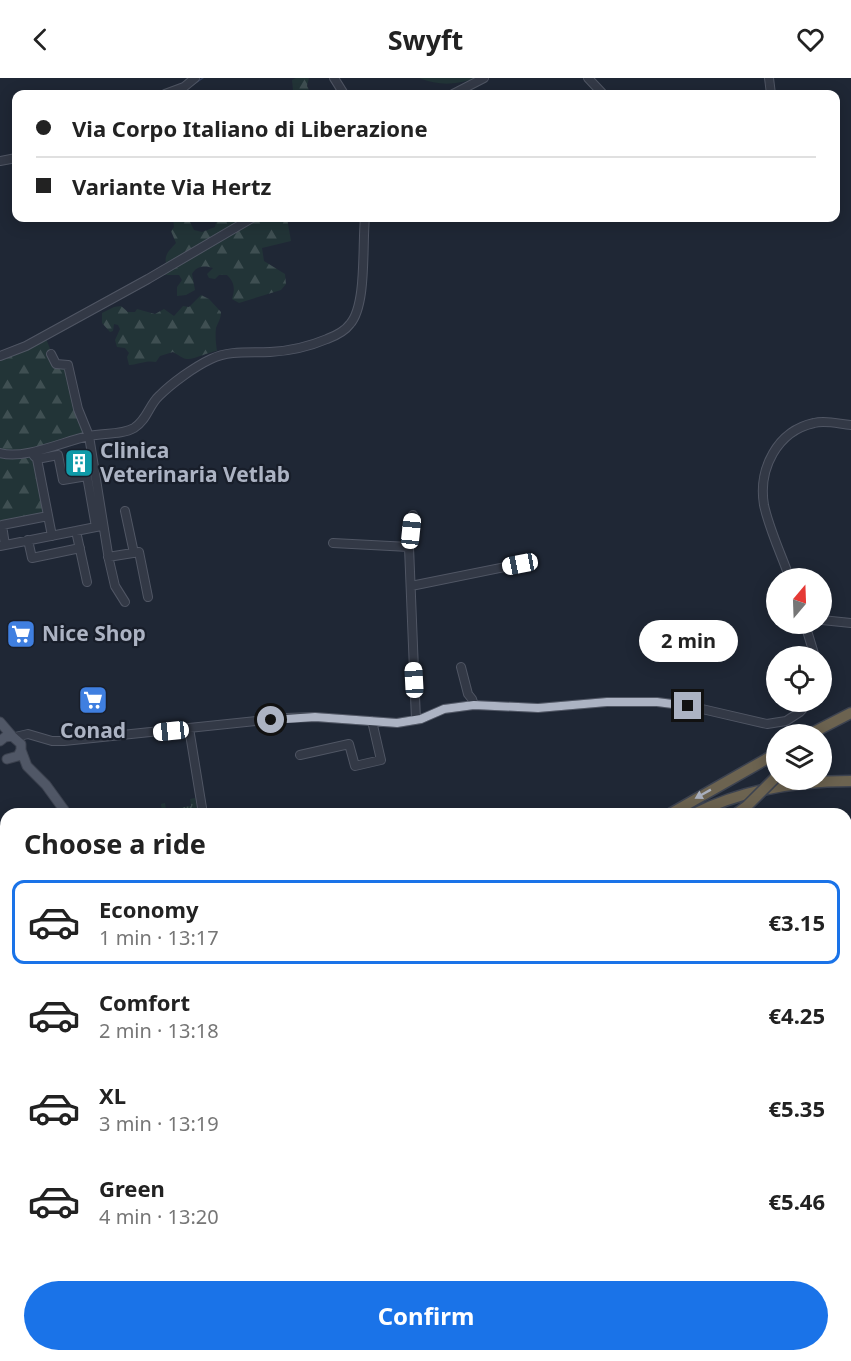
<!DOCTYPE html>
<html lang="en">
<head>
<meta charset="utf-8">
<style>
  :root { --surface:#fff; --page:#f2f2f2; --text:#222; --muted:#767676; --line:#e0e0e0; --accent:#1a73e8 }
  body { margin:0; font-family:"Noto Sans",sans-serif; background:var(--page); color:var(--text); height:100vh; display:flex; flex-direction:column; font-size:22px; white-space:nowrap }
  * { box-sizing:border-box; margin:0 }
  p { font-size:20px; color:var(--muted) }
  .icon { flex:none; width:33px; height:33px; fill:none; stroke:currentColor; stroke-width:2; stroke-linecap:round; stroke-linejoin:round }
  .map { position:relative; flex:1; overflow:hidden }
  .drawer { position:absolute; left:0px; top:730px; width:852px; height:554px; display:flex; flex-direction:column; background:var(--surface); border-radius:18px 18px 0 0; box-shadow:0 3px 15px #0003 }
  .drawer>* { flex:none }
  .banner { position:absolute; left:12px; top:12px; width:828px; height:132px; border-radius:12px; box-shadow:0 3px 15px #0003; display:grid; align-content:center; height:132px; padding:0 24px; background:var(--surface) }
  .needle { width:39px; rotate:19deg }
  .buttons { position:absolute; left:766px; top:490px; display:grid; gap:12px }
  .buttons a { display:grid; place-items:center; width:66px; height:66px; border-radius:50%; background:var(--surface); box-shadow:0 3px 15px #0003; font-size:30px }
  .end { position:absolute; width:27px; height:27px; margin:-14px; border:8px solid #acb3c3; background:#111; box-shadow:0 0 0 3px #111 }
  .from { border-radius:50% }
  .bubble { position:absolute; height:42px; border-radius:21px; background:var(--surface); box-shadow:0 3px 15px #0003; font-size:20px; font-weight:700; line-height:42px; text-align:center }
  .car { position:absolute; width:18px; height:36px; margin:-18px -9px; border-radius:8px; box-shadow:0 0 4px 2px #0007; background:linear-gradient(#fff 24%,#345 0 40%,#fff 0 76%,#345 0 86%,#fff 0) }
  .banner b { display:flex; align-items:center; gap:21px; height:57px; font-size:22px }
  .banner b+b { border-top:2px solid var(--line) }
  .banner i { width:15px; height:15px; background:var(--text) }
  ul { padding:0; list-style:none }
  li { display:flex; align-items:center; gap:18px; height:84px; margin:0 12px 9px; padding:0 12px; border:3px solid transparent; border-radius:12px }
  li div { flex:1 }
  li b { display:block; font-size:22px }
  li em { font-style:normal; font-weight:700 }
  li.active { border-color:var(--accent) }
  li>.icon { width:54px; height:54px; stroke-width:1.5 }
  h2 { padding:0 24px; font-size:27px; line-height:72px }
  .primary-button { display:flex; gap:12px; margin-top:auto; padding:12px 24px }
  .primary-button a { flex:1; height:69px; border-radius:36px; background:var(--accent); color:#fff; font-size:24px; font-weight:700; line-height:69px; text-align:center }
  header { display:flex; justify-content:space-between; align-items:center; height:78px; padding:0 24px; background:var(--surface); font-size:27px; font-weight:700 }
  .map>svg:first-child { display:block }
  .grass { fill:url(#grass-tufts) }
  .forest { fill:url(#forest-firs) }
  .park { fill:#223437 }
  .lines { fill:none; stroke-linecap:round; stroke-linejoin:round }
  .stream { stroke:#33405d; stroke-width:1.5 }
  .minor-casing { stroke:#505664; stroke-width:10 }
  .major-casing { stroke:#3c424f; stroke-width:11 }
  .highway-casing { stroke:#3d4350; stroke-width:13 }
  .minor { stroke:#333946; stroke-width:8 }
  .major { stroke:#505766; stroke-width:9 }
  .highway { stroke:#6c6350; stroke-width:10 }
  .rail-casing { stroke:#545c6d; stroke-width:4 }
  .rail { stroke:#181e2a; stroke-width:1.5; stroke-dasharray:4.5; stroke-linecap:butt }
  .highway-bridge-casing { stroke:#3d4350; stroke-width:13; stroke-linecap:butt }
  .highway-bridge { stroke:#6c6350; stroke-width:10 }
  .oneway { fill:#a9afbd }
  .route { stroke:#acb3c3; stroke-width:8 }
  .labels { text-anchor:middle; stroke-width:4.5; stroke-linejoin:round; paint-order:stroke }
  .poi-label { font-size:21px; font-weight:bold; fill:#acb3c3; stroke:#181e2a; text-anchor:start }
</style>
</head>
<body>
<header><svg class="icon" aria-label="back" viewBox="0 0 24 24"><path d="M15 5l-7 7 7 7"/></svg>Swyft<svg class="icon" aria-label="heart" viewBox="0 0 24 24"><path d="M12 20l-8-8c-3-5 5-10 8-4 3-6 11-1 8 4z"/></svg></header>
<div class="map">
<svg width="851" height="1283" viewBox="0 0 851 1283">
  <defs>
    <pattern id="grass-tufts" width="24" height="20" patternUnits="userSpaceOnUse" patternTransform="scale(1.5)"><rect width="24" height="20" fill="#223437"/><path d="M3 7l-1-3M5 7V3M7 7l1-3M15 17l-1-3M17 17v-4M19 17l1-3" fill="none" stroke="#3f4f52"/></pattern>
    <pattern id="forest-firs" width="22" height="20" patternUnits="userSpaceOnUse" patternTransform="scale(1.5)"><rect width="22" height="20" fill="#223437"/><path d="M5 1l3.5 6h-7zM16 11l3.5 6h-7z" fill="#3f4f52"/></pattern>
  </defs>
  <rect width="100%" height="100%" fill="#1f2735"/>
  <path class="grass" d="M195,720L197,731L166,736H139L162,734L161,726L165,725L166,732L191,728L190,721Z"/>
  <path class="forest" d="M296,0H309L307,8L311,16H295L293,12L292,2Z
    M173,140H188L194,152L202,154L215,149L217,140H287L291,163L262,170L264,183L285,196L286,206L281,212L239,225L232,221C235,211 235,205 227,197H219L215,201L209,200L207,196L213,190C205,187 196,188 192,196L195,212L186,217L177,218V209L182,202L179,197H164L159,192L160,188L166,186C164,176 170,172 176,165L171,153L174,149Z
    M201,217L209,221L221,234C221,241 218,244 216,250C215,258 216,266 217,273C208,274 193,282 187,281C183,281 177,276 173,274L160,278L156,284C146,282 140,286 129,287L127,279L129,275L125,270L117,269L115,262L120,251L118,247L114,246L113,253L110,254L102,245V235L114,229L121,228L128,234H135L137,231L155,236L164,231L174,238L183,228L189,229Z
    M45,258L56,286L68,287L89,358L31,374L37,381L48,438L0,450V278Z"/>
  <path class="park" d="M419,0H476C456,7 439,8 419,0Z"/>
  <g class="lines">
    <path class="stream" d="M179,16L203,0
      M846,1140L851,1131
      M0,1149L6,1150
      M846,1216L851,1213
      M71,1278V1283
      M0,1281L1,1283
      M714,1283L733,1278
      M764,1283L771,1278"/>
    <g class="minor-casing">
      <path id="minor" d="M334,0L344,16
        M588,0L603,16
        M769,0L771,16
        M165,16L184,9L195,0
        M453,16L484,0
        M0,83L16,80
        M51,276L56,286L68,287L78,331L89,358L109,482L115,508L125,524
        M0,278L26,268L148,201L252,140
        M0,375C25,382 64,363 89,358C103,355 122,357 134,350C147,342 149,327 159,318C172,305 194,289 211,281C230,272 250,275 270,274C290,273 308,269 327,261C335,258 345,253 350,246C367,227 362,167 365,140
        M34,378L37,381L52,458
        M37,381L58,377L63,402L87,398L96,449
        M125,433L134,475
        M413,437L409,469L416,642
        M76,453L87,504
        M28,462L32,480L80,470
        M333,465L409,469
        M5,467L2,447L48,438
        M0,468L101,448
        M108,479L139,474L148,519
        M790,501C782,478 769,451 764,427C758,391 777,353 814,345C826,342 839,346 851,347
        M411,508L520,486
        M822,542L851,545
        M805,546L815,579
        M461,589L468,616L472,621L474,627
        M189,650L203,736
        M15,659L28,656L52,663H64L285,640L315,639L397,645L421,641L444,631L474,627L538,630L607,624H657L689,628L767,646L786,643L800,634L809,624
        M300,677L349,666L355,688L381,682L372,643
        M846,789L851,790
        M0,842L6,844
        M846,948L851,959
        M277,1278L279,1283
        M850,1283L851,1282"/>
    </g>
    <g class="major-casing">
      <path id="major" d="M0,644L12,658
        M0,663L5,659L12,658L21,666V672L18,678L7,681
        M21,672L27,688L46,707L67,736"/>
    </g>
    <g class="highway-casing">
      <path id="highway" d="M808,657L851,635
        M670,736L777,675
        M694,736C744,711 796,703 851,703
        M736,736L747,728
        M0,1164L6,1162"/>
    </g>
    <use href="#minor" class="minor"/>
    <use href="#major" class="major"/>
    <use href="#highway" class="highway"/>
    <g class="rail-casing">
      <path id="rail" d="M846,778L851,779
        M0,792L6,804"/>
    </g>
    <use href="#rail" class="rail"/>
    <g class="highway-bridge-casing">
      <path id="highway-bridge" d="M747,728L777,698"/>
    </g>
    <use href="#highway-bridge" class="highway-bridge"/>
  </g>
  <defs><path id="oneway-solid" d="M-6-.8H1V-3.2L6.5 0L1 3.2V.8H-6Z" transform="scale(1.5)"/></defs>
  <use class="oneway" href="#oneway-solid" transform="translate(703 716) rotate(151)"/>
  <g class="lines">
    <path class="route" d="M271,642L315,639L397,645L421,641L444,631L474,627L538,630L607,624H657L688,628"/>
  </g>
  <defs>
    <g id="building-square" transform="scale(1.5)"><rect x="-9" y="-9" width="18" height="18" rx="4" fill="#0f9aa8" stroke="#181e2a"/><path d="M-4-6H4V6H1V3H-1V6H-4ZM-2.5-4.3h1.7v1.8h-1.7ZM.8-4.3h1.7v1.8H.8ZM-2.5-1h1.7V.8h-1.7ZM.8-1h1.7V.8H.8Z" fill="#fff"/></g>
    <g id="supermarket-square" transform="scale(1.5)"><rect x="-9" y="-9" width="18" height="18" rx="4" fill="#3f7fe0" stroke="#181e2a"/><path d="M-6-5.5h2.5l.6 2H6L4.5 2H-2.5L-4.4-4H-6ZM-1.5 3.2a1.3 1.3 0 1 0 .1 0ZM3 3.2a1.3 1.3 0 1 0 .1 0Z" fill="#fff"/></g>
  </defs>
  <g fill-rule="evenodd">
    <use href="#building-square" x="79" y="385"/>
    <use href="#supermarket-square" x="21" y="556"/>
    <use href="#supermarket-square" x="93" y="622"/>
  </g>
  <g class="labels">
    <g class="poi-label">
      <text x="100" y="380">Clinica<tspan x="100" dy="24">Veterinaria Vetlab</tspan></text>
      <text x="42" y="563">Nice Shop</text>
      <text x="93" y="660" text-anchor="middle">Conad</text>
    </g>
  </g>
</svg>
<div class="buttons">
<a><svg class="needle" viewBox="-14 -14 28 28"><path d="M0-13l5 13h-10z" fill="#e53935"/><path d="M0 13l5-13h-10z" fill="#767676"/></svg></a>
<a><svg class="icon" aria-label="locate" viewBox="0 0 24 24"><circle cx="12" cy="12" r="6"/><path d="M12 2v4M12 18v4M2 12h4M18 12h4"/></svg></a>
<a><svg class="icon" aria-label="layers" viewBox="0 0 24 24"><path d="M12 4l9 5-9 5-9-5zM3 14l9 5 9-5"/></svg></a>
</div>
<i class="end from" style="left:271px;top:642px"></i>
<i class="end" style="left:688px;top:628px"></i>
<div class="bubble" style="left:639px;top:542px;width:99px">2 min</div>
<i class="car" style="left:411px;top:453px;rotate:6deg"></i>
<i class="car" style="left:520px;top:486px;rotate:259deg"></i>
<i class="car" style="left:414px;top:602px;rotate:357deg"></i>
<i class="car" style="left:171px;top:653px;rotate:264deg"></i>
<div class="banner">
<b><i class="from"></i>Via Corpo Italiano di Liberazione</b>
<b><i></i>Variante Via Hertz</b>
</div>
<section class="drawer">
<h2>Choose a ride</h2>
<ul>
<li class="active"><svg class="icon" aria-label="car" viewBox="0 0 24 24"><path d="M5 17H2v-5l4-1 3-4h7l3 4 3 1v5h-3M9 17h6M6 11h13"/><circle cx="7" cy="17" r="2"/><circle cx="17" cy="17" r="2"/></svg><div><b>Economy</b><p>1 min · 13:17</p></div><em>€3.15</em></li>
<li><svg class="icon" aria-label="car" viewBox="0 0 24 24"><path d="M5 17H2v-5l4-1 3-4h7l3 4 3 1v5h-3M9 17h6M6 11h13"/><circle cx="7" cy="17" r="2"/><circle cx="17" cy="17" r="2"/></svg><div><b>Comfort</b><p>2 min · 13:18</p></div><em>€4.25</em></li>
<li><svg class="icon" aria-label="car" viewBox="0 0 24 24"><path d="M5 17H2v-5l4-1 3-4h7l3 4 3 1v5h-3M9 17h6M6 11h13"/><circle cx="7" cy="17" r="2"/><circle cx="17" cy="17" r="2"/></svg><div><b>XL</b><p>3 min · 13:19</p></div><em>€5.35</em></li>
<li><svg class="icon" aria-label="car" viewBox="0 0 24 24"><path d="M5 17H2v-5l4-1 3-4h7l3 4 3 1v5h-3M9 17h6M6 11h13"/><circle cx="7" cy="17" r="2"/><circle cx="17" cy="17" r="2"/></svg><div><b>Green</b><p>4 min · 13:20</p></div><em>€5.46</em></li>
</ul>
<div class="primary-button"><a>Confirm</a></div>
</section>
</div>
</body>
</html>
